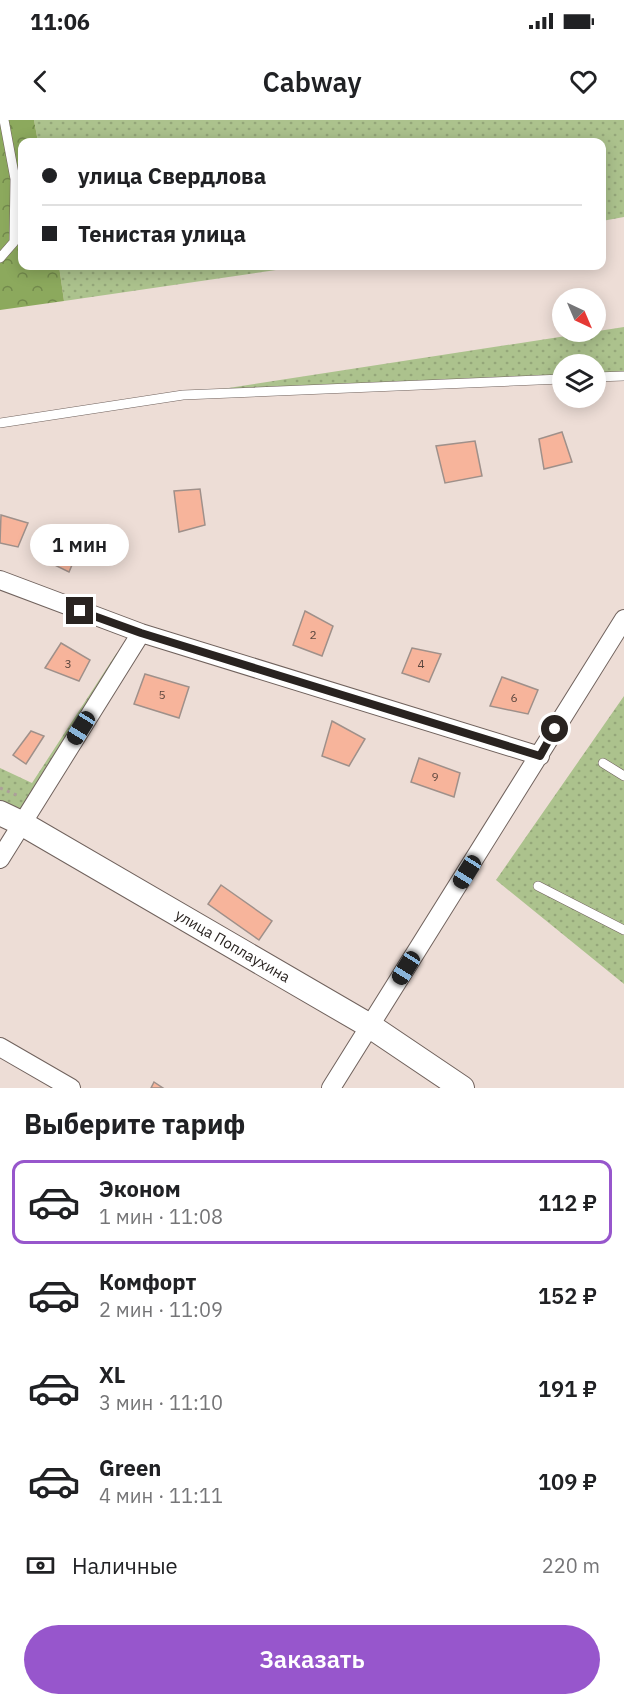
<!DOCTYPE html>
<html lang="ru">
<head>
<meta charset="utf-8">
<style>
  :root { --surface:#fff; --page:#f2f2f2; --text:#202124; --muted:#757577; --line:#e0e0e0; --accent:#9756cc }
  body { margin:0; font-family:"IBM Plex Sans",sans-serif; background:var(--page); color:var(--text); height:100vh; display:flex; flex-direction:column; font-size:22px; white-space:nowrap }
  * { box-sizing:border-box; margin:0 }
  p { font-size:20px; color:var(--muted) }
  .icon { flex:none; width:33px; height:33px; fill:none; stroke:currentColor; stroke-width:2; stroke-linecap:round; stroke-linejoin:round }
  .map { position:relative; height:968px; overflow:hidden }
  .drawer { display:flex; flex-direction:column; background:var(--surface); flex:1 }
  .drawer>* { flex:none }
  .banner { position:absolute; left:18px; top:18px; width:588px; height:132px; border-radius:12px; box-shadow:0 3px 15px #0003; display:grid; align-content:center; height:132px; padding:0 24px; background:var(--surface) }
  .needle { width:39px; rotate:136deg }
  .buttons { position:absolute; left:552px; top:168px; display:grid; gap:12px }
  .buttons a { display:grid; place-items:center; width:54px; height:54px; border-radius:50%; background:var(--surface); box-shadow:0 3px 15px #0003; font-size:30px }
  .end { position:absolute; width:27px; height:27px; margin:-14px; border:8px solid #292320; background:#fff; box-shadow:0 0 0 3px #fff }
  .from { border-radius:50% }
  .bubble { position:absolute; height:42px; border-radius:21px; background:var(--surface); box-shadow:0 3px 15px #0003; font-size:20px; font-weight:600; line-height:42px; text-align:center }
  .car { position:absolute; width:18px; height:36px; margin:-18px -9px; border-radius:8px; box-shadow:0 0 4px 2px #0007; background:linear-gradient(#222 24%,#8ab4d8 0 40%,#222 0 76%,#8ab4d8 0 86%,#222 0) }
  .banner b { display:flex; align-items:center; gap:21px; height:57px; font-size:22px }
  .banner b+b { border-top:2px solid var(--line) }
  .banner i { width:15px; height:15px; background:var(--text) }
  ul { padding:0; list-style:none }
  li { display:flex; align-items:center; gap:18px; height:84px; margin:0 12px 9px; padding:0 12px; border:3px solid transparent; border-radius:12px }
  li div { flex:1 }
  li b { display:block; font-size:22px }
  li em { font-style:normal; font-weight:600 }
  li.current { border-color:var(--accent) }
  li>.icon { width:54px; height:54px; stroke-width:1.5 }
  h2 { padding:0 24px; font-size:27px; line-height:72px }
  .pay { display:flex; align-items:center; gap:15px; height:66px; padding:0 24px; font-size:22px }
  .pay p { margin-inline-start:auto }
  .primary-button { display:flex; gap:12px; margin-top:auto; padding:12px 24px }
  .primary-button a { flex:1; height:69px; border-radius:36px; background:var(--accent); color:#fff; font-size:24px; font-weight:600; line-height:69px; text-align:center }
  .status { display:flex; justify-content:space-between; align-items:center; height:42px; padding:0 30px; background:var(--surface); direction:ltr }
  .status svg { height:16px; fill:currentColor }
  header { display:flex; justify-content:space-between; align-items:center; height:78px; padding:0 24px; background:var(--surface); font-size:27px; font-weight:600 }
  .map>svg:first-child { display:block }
  .grass { fill:url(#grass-dots) }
  .forest { fill:url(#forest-crowns) }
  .building { fill:#f7b49b; stroke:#9f908a; stroke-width:1.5 }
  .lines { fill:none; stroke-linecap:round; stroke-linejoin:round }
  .lane-casing { stroke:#70625d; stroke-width:10 }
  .street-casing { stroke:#70625d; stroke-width:20 }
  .secondary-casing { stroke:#70625d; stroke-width:26 }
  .path { stroke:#ac9f9a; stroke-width:3; stroke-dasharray:3 4.5; stroke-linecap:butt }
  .lane { stroke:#fff; stroke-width:9 }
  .street { stroke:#fff; stroke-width:18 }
  .secondary { stroke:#fff; stroke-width:24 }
  .route { stroke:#292320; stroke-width:8 }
  .labels { text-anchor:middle; stroke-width:6; stroke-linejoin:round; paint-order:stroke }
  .number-label { font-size:12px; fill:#5c473f }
  .street-label { font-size:15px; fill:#292320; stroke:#fbeae4 }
</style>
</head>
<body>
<div class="status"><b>11:06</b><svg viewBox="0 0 49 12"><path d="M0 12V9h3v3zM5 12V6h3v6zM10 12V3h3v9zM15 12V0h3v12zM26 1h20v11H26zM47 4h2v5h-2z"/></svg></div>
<header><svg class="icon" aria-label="back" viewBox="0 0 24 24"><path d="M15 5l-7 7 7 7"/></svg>Cabway<svg class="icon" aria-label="heart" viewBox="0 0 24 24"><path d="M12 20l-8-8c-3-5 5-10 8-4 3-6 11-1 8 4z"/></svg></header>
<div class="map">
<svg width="624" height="968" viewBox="0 0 624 968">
  <defs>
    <pattern id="grass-dots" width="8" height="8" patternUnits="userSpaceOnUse" patternTransform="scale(1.5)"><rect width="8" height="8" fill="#acc28d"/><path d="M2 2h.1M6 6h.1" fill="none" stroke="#94a679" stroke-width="1.8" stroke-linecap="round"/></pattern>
    <pattern id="forest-crowns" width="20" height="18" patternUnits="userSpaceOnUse" patternTransform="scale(1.5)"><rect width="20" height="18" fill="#8ca95d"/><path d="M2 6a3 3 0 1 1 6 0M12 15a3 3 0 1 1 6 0" fill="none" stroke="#72894c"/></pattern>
  </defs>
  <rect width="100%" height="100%" fill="#edddd6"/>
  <path class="grass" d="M34,0H624V97L602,101V22H38Z
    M59,146H303L64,181Z
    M624,207V256L596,257V244H562V259L183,275Z
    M141,513L21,703L0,693V648L32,663L116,534Z
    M624,576V864L496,760Z"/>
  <path class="forest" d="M0,0H34L38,22H22V146H59L64,181L0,190Z"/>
  <path class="building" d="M562,312L572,342L544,349L539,319Z
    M475,321L482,356L445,363L436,326Z
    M200,369L205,405L179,412L174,371Z
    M1,395L28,403L18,427L0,423Z
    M49,408L81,424L69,452L36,436Z
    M305,491L333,506L322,536L293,525Z
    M61,523L90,540L79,561L45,548Z
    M412,528L441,534L429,562L402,553Z
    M145,554L189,567L179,598L134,584Z
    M502,557L538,570L528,594L490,586Z
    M332,601L365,619L349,646L322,636Z
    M31,611L44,616L26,644L13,635Z
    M419,638L460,653L454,677L411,662Z
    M221,765L272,801L259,820L208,784Z
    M154,962L163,968H151Z"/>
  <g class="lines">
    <g class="lane-casing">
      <path id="lane" d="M0,138L14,122L15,59L4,0
        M596,257L624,256
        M0,303L183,275L562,259
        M603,643L624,656
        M538,766L624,810"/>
    </g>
    <g class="street-casing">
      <path id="street" d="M0,460L141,513L540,636
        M0,739L141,513
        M0,927L71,968
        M331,968L624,499"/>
    </g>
    <g class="secondary-casing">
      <g id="secondary">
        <path id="s1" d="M0,693L21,703L370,906L462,968"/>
      </g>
    </g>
    <path class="path" d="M0,668L19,676"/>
    <use href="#lane" class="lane"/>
    <use href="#street" class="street"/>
    <use href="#secondary" class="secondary"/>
  </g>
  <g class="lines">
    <path class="route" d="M80,491L141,513L540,636L555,609"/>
  </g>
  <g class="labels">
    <g class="number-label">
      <text x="313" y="519">2</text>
      <text x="68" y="548">3</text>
      <text x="421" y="548">4</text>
      <text x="162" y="579">5</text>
      <text x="514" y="582">6</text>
      <text x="435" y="661">9</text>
    </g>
    <g class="street-label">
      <text dy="5" stroke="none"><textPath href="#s1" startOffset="268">улица Поплаухина</textPath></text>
    </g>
  </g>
</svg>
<div class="buttons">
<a><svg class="needle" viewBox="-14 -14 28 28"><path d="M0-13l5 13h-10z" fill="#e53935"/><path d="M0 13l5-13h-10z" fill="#757577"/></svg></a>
<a><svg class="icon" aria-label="layers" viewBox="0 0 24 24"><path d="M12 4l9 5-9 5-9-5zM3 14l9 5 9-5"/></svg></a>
</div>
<i class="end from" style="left:555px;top:609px"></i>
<i class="end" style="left:80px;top:491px"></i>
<div class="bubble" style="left:30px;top:404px;width:99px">1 мин</div>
<i class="car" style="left:81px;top:608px;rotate:212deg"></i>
<i class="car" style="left:467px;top:752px;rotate:212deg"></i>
<i class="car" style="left:406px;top:848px;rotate:212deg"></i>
<div class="banner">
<b><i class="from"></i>улица Свердлова</b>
<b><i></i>Тенистая улица</b>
</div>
</div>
<section class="drawer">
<h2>Выберите тариф</h2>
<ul>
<li class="current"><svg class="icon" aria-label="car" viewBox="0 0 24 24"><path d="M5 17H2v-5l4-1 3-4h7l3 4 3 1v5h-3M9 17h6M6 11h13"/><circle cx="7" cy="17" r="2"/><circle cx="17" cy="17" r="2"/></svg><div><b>Эконом</b><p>1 мин · 11:08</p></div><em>112 ₽</em></li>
<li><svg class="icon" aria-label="car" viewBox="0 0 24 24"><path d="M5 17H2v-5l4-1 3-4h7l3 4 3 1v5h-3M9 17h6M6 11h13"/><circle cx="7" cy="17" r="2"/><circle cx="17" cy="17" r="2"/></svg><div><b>Комфорт</b><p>2 мин · 11:09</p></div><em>152 ₽</em></li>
<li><svg class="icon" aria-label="car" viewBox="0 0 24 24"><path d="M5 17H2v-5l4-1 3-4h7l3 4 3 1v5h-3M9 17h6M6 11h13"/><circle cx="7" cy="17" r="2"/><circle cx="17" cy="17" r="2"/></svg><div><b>XL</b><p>3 мин · 11:10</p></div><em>191 ₽</em></li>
<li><svg class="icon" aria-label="car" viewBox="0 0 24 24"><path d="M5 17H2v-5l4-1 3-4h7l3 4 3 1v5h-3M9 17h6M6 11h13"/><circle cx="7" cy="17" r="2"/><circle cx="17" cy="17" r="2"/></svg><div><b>Green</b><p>4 мин · 11:11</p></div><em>109 ₽</em></li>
</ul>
<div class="pay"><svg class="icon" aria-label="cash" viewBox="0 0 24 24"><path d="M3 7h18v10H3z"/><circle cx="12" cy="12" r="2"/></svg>Наличные<p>220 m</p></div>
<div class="primary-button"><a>Заказать</a></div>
</section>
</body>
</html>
